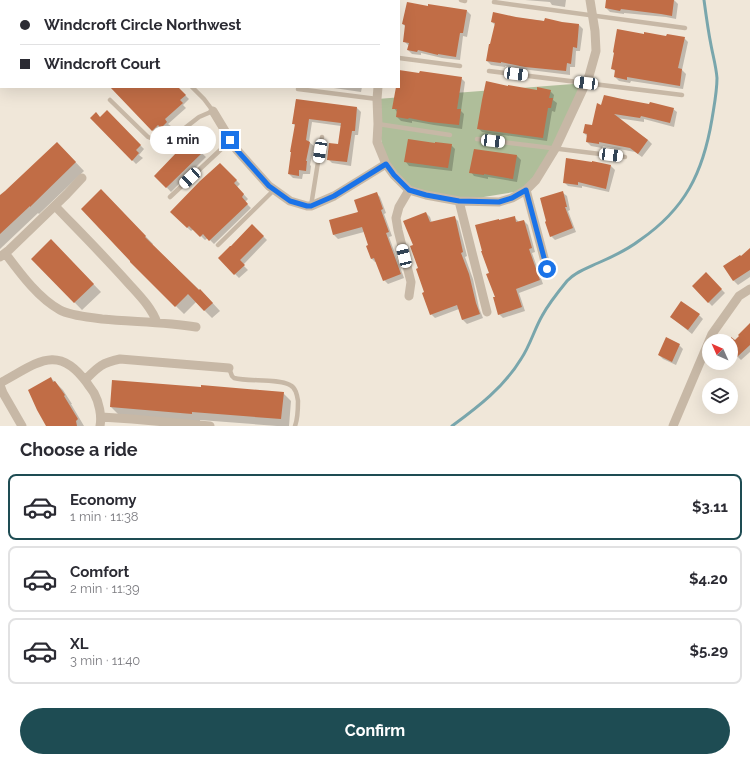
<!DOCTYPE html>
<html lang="en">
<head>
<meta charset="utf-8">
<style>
  :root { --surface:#fff; --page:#f7f7f7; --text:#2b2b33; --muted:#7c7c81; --line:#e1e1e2; --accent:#1e4c53 }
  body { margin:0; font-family:Raleway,sans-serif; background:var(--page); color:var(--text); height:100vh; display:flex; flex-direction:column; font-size:15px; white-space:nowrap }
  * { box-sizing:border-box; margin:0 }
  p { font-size:13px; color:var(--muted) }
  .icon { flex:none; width:22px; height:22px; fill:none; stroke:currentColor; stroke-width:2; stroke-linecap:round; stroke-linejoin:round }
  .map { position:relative; height:426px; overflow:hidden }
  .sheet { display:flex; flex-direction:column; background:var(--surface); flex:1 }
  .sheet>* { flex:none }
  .hud { position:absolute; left:0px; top:0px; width:400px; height:88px; box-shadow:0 4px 16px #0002; display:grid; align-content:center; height:88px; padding:0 20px; background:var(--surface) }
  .needle { width:26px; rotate:315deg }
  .buttons { position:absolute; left:702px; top:334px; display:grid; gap:8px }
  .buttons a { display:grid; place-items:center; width:36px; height:36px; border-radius:50%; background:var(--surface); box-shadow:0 4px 16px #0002; font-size:20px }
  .end { position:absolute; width:18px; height:18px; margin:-9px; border:5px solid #1a73e8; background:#fff; box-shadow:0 0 0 2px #fff }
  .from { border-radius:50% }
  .bubble { position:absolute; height:28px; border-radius:14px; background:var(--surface); box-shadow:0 4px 16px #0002; font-size:13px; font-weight:700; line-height:28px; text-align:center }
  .car { position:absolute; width:12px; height:24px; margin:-12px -6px; border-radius:5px; box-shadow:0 0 3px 1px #0007; background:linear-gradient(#fff 24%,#345 0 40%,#fff 0 76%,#345 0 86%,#fff 0) }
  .hud b { display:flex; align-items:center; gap:14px; height:38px; font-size:15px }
  .hud b+b { border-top:1px solid var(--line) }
  .hud i { width:10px; height:10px; background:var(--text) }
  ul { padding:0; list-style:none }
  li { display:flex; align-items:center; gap:12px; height:66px; margin:0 8px 6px; padding:0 12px; border:2px solid var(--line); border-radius:8px }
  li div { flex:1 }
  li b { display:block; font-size:15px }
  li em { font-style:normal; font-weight:700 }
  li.current { border-color:var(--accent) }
  li>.icon { width:36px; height:36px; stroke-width:1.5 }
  h2 { padding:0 20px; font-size:18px; line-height:48px }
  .cta { display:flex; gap:8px; margin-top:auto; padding:8px 20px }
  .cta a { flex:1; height:46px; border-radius:24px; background:var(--accent); color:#fff; font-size:16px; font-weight:700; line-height:46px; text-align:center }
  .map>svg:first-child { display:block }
  .green { fill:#afbe9a }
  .shadow { fill:#0003 }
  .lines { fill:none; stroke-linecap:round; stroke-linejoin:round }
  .stream { stroke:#79a6ac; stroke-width:3 }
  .building { fill:#c16d46 }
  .service { stroke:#c7b8a6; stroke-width:4.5 }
  .minor { stroke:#c7b8a6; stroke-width:9 }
  .route { stroke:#1a73e8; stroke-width:5 }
</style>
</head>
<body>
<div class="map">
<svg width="750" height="426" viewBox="0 0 750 426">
  <rect width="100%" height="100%" fill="#f0e7d9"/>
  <path class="green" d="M586,83L555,149L526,190L459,201L409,190L386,164L378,124L377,99Z"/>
  <path class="shadow" d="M85,0H120L119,1H86Z
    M295,0H376L375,1H295Z
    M525,0H566L565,7L552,5L550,2Z
    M608,0H674L678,4L676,19L666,17L624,13V14L610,12L606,8Z
    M467,11L471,15L467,37L463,36L460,60L442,58L421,53V55L412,54L408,50L409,46L404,41L406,27L403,24Z
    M516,18L579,25L583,29L580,51H576L575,67H570V75L530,70L505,66V67L491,65L487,61L496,26L492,22Z
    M644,35L684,38L688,42L682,70L686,74L683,89L631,81L630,83L619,81L615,77L616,72L612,68Z
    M461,78L465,82L461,111L464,114L462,129L434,125L412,121V123L401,121L397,117V112L394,108L397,87Z
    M112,87H177L189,99L183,105L186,108L168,124L171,126L165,131L162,128L156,134Z
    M327,87H362L361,92Z
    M537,91H550L554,95L553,100L557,103L555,112L552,111L547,141L482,132L478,128Z
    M296,100L357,108L361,112L358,135H355L351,166L332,163L328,159L339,145L341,126L312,122L309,142L314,146L310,165L311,166L310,174H303L302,179L293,178L289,174L296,126L293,124Z
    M602,106L673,109L677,112L674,127L644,119V122L617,118L648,140L652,144L642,157L635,152L603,146L602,148L591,146L587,142L588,137L584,133L593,127Z
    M107,112L144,149L139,155L143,158L136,164L91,118H100Z
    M190,142L206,157L171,192L156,176Z
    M451,145L455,149L452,171L409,166L406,162Z
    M474,150L517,156L521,160L517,182L488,177V179L474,176L471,172Z
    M65,151L84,171L39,214L38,213L0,249V196Z
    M220,164L240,184L237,187L248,199L245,202L251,208L214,244L208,238L205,240L194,229L191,231L171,212Z
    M611,166L615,170L609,192L582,186V188L568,186L564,182Z
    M376,193L380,197L386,213L384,214L392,236L389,237L404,278L388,284L384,280L377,262H375L371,258L369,245L364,232L338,239L334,235L330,221L360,212Z
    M563,193L567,196L570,210L568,211L576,232L555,240L551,236Z
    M109,198L153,244L152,245L208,298L220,311L212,318L196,302L184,314L131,262Z
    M426,213L430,217L432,223L454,217L458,221L467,256L465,257L473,279L479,308L483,318L467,324L463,320L459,309L435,318L431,314L414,245Z
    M514,217L519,222L524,221L528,225L535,252L532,253L543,284L519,293L525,311L503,318L499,314L490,273L500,221Z
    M253,226L267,240L243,265L248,270L239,278L219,258Z
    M51,240L101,292L82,310L32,259Z
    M750,250V277L738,285L734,281L725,266L742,257Z
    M706,274L725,293L712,306L693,286Z
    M699,315L703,319L692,334L671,317Z
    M750,324V352L741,360L731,350V343L736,342Z
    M679,345L683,349L676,365L663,359L659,355Z
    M51,378L63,390L72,404H71L84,426H47Z
    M202,388L283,393L291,401L289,426H277L200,420V422L119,415L111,407Z"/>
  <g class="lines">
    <path class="stream" d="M452,426C478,407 504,387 521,359C530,346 534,330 542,316C549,303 558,292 567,281C575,272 587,268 598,263C612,257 627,250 640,240C685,209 703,173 712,119C714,106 717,92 717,78C716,66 713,56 711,45C708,30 706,15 704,0"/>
  </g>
  <path class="building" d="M606,0H674L672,16L661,14L621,9L620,11L605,8Z
    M407,2L428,6V4L467,10L463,33H460L456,57L438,54V55L418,50L417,52L407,50L409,43L403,42L405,25L402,24Z
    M493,12L516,17L544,21L545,18L562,22L579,24L577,48L573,47L571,64L567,63L566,71L525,67L501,62V63L486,61L489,44H490L495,23L491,22Z
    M617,29L644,34V32L666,36L667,34L685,37L678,68L682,69L680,86L627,77V80L614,77L615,70L611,69L614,53L613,52Z
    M399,70L419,73L420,71L462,77L457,109H461L459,125L429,122L409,118L408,119L396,117L397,109H392L396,87H399Z
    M486,81L508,86V85L537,90V87L551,90L549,98H553L551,108H548L543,138L477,129L482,100Z
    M110,87H178L186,95L180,100L183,103L165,119L167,122L161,128L158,125L152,131Z
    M604,95L622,99L649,104L650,102L674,108L670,123L641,116L640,118L614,114L648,140L638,154L630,148L599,142V144L586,142L587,134L583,133L585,124L592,125L597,103L601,105Z
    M296,99L357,107L355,131H352L347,162L327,160L329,143L338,144L341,123L309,119L306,140L310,142L306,161H307L306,171L299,170V176L288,174L291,152H290L295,124H292Z
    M107,110L141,145L136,150L139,153L132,161L90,118L96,112L100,117Z
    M408,139L435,143V142L452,144L448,168L404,162Z
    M190,140L203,152L166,188L154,176L177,152L178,153Z
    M57,142L76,162L30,207V206L0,234V195L5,191Z
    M474,149L517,155L513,179L484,174V175L469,173Z
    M566,158L592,162V161L611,165L606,189L578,182V185L563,183Z
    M220,163L237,180L234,183L244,194L242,197L248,204L209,241L203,234L200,237L189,226L187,228L170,212L200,181Z
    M101,189L146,236L145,237L199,290L200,289L213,303L204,311L188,294L175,307L130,262V261L81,209Z
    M563,191L567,207H565L573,228L550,237L545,222L546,221L540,198Z
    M377,192L383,209L381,210L389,232L386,233L401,274L383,281L374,258L371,259L366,246L368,245L362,227L333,235L329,220L358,212L354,200Z
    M426,212L430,222L455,216L463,252L461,253L469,274L476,303L480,314L462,320L457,305L430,315L422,293L424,292L416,269L418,268L410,246L413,245L403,221Z
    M515,216L516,222L524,220L532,248L529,249L540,280L516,289L522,307L498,315L493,297H495L486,274L489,273L481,251H482L475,225L499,219V220Z
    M252,224L264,236L240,260L245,265L234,275L218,258L230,246H231Z
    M51,239L94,284L74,303L31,259Z
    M750,248V270L733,281L723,266L740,255L741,256Z
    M706,272L722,289L708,303L692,286Z
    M681,301L700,314L688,330L670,317Z
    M750,323V345L737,357L731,351V337L735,340L739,336L738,335Z
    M666,337L680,344L672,362L658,355Z
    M51,377L53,382L55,381L65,395L64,396L78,419L76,421L77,426H46L37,410L28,390Z
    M112,380L201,387V385L284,392L281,419L192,412V414L110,407Z"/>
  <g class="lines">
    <path class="service" d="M461,0L465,1
      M494,2L685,28
      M399,58L460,66
      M489,71L682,95
      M298,89L377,99
      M110,100L148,137L159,141L172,138L199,117L213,111L204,99L192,87
      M378,124L450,135
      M477,139L625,157
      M170,197L231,140
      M311,206L322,137
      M218,245L274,190
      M229,368L232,376L234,378C249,382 277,378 290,385C296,388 297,395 298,401C298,410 298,418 295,426"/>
    <path class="minor" d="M9,1L10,0
      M388,1V0
      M0,10L1,9
      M0,46L1,47
      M378,87L377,99L378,124L377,142L386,164L394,175L409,190L426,195L459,201L499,202L512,198L526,190L536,180L555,149L589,76L596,51L595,31L590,0
      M213,111L236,149L269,186L290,201L307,206H311L334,196L386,164
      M526,190L547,269
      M459,201L487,312
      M55,206C80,232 105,257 129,284C139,295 152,308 157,323
      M5,253C20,273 38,298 60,310C71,316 89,317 102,319C133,322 165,322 196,327
      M0,257L9,250L67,194L82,178
      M409,296L411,282L398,230L396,218L399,207L409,190
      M85,380C98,367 101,363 120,359L229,368
      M0,383C35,365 57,341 87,383C89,386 92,390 94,393C99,402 102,416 100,426
      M0,385L3,393L22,426
      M101,417L132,419L210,426
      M673,426L712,334L739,296L750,289"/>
  </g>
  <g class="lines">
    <path class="route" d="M230,140L236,149L269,186L290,201L307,206H311L334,196L386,164L394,175L409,190L426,195L459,201L499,202L512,198L526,190L547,269"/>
  </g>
</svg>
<div class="buttons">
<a><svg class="needle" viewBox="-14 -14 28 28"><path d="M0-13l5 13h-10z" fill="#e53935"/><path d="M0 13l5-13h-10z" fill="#7c7c81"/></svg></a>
<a><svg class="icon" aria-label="layers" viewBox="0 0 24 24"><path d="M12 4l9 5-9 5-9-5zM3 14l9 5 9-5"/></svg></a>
</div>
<i class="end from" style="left:547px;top:269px"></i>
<i class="end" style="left:230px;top:140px"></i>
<div class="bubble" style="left:150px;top:126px;width:66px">1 min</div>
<i class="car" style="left:516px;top:74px;rotate:97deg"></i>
<i class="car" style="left:586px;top:83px;rotate:277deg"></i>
<i class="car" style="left:493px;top:141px;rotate:97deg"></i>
<i class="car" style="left:320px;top:151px;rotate:189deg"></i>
<i class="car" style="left:611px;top:155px;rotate:97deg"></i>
<i class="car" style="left:190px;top:178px;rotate:227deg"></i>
<i class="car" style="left:404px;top:256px;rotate:346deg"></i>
<div class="hud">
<b><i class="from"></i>Windcroft Circle Northwest</b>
<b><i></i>Windcroft Court</b>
</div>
</div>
<section class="sheet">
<h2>Choose a ride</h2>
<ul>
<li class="current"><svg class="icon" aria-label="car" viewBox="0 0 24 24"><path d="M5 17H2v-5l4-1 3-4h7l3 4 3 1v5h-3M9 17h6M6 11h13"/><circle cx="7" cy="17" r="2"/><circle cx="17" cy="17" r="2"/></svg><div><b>Economy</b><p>1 min · 11:38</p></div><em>$3.11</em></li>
<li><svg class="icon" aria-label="car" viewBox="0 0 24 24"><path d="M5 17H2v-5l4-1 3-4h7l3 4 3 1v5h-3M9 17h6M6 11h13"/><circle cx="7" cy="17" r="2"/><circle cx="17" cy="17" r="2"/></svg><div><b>Comfort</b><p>2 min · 11:39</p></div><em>$4.20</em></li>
<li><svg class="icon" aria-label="car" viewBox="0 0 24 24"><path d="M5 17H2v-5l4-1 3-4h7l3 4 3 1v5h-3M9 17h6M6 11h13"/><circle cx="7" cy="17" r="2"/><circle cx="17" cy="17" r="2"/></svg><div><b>XL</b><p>3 min · 11:40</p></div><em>$5.29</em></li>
</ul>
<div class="cta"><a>Confirm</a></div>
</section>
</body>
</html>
